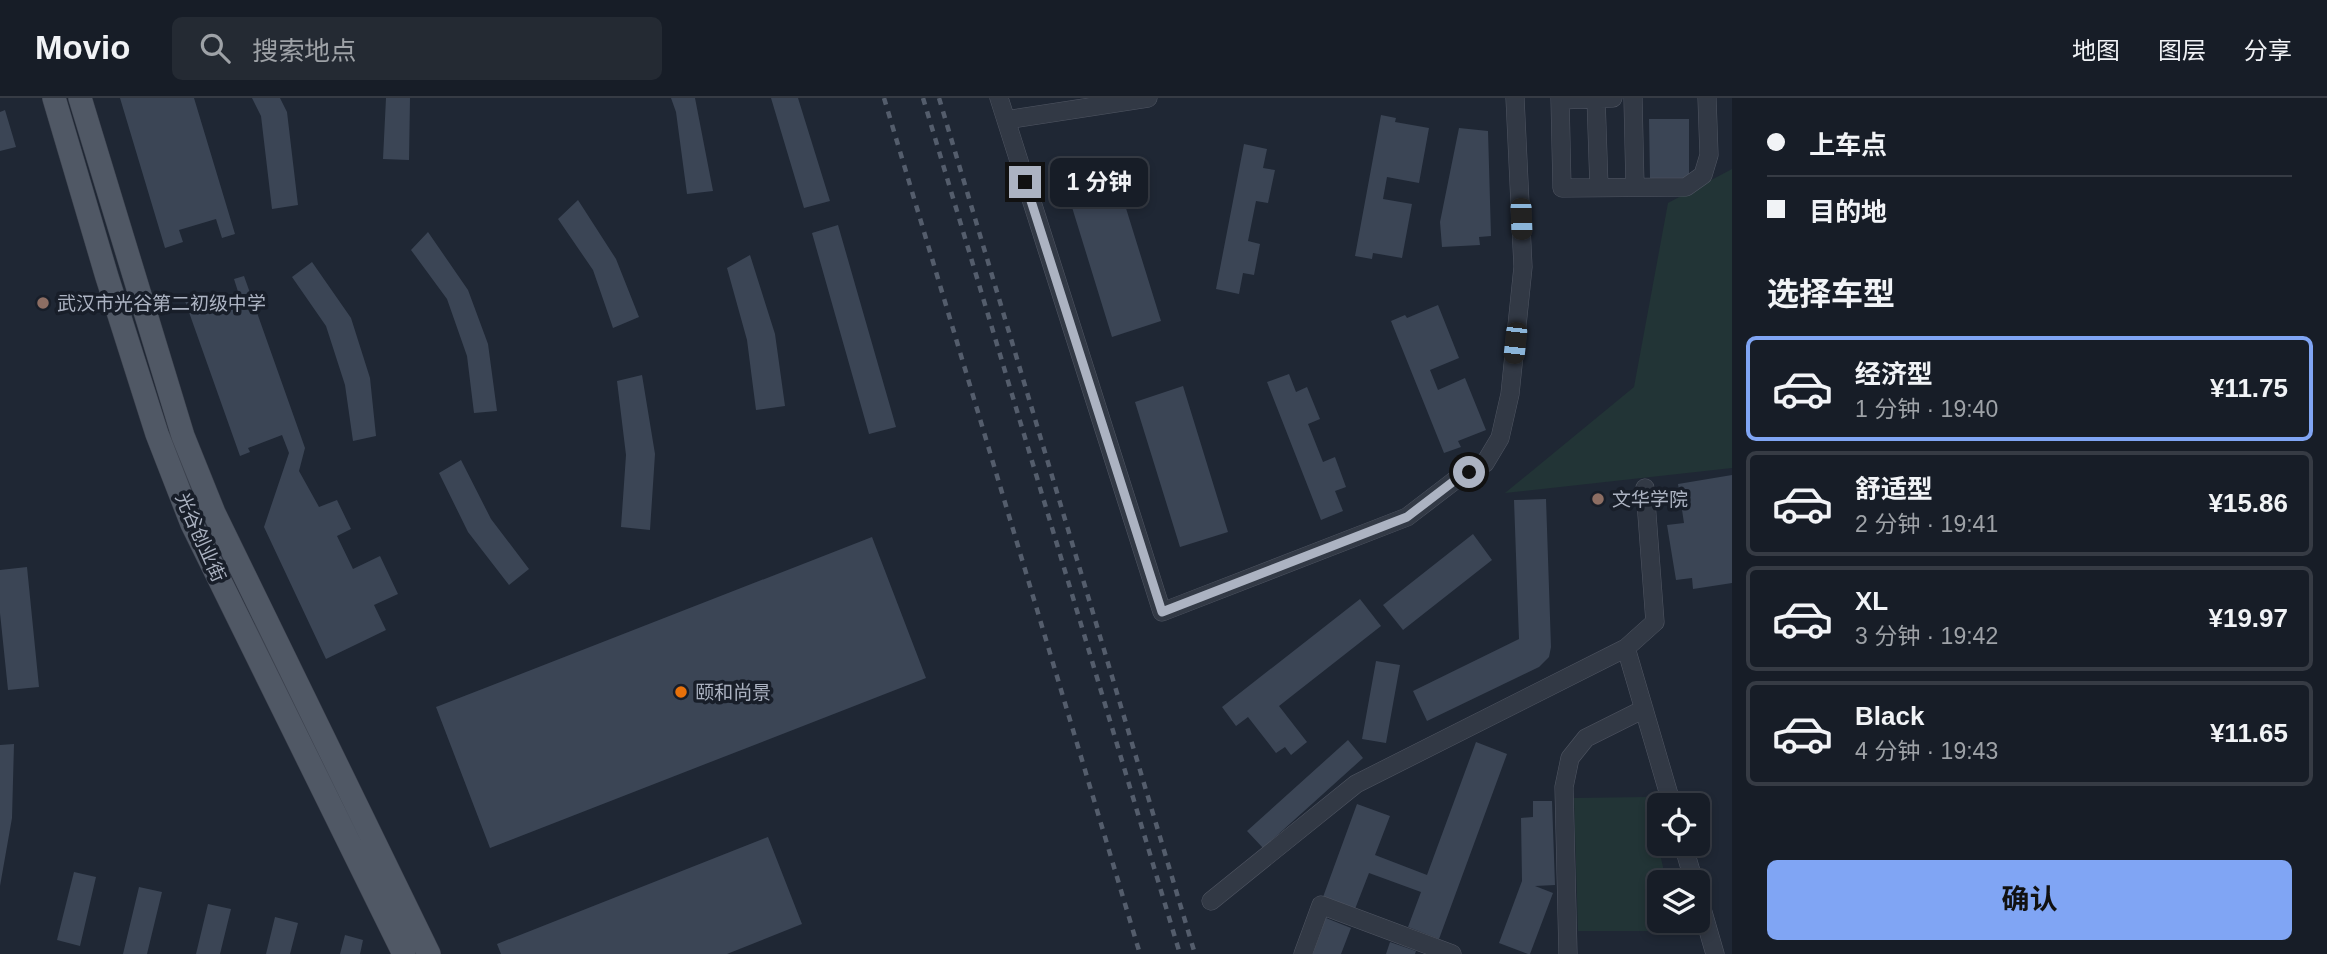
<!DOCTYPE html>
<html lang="zh">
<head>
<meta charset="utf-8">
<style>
  :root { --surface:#171d27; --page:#242a33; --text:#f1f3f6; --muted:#9ea2a7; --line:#363b44; --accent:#80a5f4 }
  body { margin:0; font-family:Arial,"Noto Sans SC",sans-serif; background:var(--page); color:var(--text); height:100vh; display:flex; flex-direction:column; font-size:26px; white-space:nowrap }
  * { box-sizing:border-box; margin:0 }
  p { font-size:23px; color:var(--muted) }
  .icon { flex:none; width:38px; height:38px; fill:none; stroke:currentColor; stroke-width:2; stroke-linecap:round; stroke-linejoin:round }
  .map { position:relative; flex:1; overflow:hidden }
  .details { display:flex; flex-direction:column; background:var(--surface); width:595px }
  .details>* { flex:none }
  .guide { display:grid; align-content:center; height:154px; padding:0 35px; background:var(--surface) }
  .tools { position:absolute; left:1647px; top:695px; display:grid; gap:14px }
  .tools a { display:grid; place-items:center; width:63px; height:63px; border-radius:10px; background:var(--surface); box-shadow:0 4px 10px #0003,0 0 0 2px var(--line); font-size:35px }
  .end { position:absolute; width:32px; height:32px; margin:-16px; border:9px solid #acb3c2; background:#111; box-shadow:0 0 0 4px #111 }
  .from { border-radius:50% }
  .bubble { position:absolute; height:49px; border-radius:10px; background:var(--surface); box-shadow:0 4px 10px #0003,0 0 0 2px var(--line); font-size:23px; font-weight:700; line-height:49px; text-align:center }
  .car { position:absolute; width:21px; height:42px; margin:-21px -10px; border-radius:9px; box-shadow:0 0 5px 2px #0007; background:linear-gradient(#222 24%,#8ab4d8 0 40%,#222 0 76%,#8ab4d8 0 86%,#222 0) }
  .guide b { display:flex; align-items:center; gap:24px; height:66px; font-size:26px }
  .guide b+b { border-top:2px solid var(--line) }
  .guide i { width:18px; height:18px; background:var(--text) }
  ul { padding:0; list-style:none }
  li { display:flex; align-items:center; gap:21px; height:105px; margin:0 14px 10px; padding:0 21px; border:4px solid var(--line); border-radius:10px }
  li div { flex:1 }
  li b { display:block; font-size:26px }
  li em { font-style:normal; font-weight:700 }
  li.on { border-color:var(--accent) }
  li>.icon { width:63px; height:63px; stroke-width:1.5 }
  h2 { padding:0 35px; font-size:32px; line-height:84px }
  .cta { display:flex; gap:14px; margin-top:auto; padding:14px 35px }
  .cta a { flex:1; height:80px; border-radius:10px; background:var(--accent); color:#111; font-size:28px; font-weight:700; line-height:80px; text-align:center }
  header { display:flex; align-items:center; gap:42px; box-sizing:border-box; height:98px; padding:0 35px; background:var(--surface); border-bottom:2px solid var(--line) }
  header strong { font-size:33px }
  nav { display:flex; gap:38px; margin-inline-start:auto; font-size:24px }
  .search { width:490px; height:63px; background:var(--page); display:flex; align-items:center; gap:18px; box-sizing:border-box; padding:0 24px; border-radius:10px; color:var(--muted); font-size:26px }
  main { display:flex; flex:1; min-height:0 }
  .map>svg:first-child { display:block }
  .green { fill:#223436 }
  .building { fill:#3b4555 }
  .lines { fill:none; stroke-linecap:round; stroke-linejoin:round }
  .minor-casing { stroke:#505663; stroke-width:19 }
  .major-casing { stroke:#3c424e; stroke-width:24 }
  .minor { stroke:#323945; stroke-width:18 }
  .major { stroke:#505865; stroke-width:23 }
  .rail { stroke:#545d6c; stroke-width:4.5; stroke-dasharray:7 7; stroke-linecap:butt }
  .route { stroke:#acb3c2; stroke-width:9 }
  .education-dot { fill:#8d6e63; stroke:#181e29; stroke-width:2.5 }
  .food-dot { fill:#e8710a; stroke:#181e29; stroke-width:2.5 }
  .labels { text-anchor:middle; stroke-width:7; stroke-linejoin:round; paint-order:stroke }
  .poi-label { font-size:19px; fill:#acb3c2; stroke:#181e29; text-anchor:start }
  .street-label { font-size:19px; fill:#acb3c2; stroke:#181e29 }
</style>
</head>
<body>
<header>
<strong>Movio</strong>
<div class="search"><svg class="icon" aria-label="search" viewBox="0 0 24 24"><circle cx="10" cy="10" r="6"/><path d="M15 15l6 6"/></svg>搜索地点</div>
<nav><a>地图</a><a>图层</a><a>分享</a></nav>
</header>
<main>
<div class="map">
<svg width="1732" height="856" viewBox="0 0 1732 856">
  <rect width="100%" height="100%" fill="#1f2734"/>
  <path class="green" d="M1732,71V370L1505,395L1634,289L1668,105Z
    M1647,699L1663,769L1664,784H1659V822L1666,823L1667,833H1578L1574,700Z"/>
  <path class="building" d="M120,0H194L235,136L222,140L216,121L179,132L183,144L165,150Z
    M252,0H280L287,14L298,107L272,111L261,18Z
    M386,0H410L409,62L383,61Z
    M671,0H695L713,93L687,96L676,14Z
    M771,0H798L830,103L804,110Z
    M5,12L16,49L0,53V14Z
    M1381,17L1396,20L1395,24L1429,30L1419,85L1387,79L1383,101L1412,106L1402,160L1373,155L1372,161L1355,158Z
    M1649,21H1689V80H1650Z
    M1459,30L1488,33L1491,138L1479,139L1480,147L1442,149L1440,124Z
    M1244,46L1267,51L1263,70L1275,72L1268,105L1256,103L1248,143L1260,146L1254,177L1243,175L1239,196L1216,191Z
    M1116,78L1161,223L1112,239L1067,93Z
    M578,102L616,161L639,219L613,230L593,172L558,121Z
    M838,127L896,329L869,336L812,135Z
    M428,134L468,192L488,246L497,313L474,315L467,258L447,201L411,152Z
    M750,157L775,236L785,308L756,312L747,242L727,170Z
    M312,164L351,220L370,280L376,338L353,343L345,287L326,228L292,179Z
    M244,178L305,350L299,373L319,409L337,402L351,431L337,438L353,471L380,458L398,496L374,507L386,532L326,561L264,429L289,355L282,337L248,350L250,354L240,358L185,203L195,199L200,214L240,200L234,181Z
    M1438,207L1459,260L1430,272L1438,292L1465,280L1486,332L1458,343L1461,349L1444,355L1391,223L1405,217L1407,220Z
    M1289,276L1296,294L1307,289L1320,321L1308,326L1323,364L1335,359L1346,389L1335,393L1343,413L1321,422L1267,284Z
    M642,277L655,356L650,432L621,429L626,357L617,283Z
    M1183,288L1228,434L1180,449L1135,304Z
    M461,362L491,421L529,471L509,487L468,434L439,375Z
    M1732,377V485L1693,491L1692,480L1676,482L1667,427L1684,425L1678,386Z
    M1546,401L1551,549L1549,559L1539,569L1427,623L1413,593L1519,541L1514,402Z
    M1473,436L1492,462L1403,532L1383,507Z
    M872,439L926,580L490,750L436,609Z
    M27,469L39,589L8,592L0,515V472Z
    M1360,501L1381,528L1279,608L1307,644L1291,657L1285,649L1276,655L1248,619L1236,628L1222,609Z
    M1376,563L1400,567L1386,645L1362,641Z
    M1348,642L1363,660L1263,750L1247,733Z
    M1476,644L1507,656L1439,841L1408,829L1421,794L1369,775L1355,811L1323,799L1357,706L1390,718L1375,757L1427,777Z
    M14,646L12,720L0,788V647Z
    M1533,703H1552L1555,787L1535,788L1553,795L1530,856H1528L1499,845L1522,783L1521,720L1533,719Z
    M768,739L802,826L727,856H501L497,846Z
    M74,774L96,779L80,848L57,842Z
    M139,789L162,794L147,856H123Z
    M208,806L231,811L220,856H196Z
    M275,819L298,825L290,856H266Z
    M1326,820L1351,830L1341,856H1313Z
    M345,837L363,842L360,856H340Z
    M1390,844L1416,853L1415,856H1386Z"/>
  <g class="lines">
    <g class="minor-casing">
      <path id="minor" d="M999,0L1162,514L1407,419L1454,383L1485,365L1500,340L1510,296L1523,169L1515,0
        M1560,0L1562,90L1686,89L1703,77L1709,57L1707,0
        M1596,0L1599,89
        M1633,0L1635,89
        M1560,2L1613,0
        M1006,22L1148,0
        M1626,550L1655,524L1645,390
        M1683,746L1694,784
        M1698,797L1715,856
        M1211,803L1356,686L1626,550L1672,707
        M1303,856L1321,807L1452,856
        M1568,856L1564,689L1570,660L1586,640L1644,611"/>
    </g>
    <g class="major-casing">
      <path id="major" d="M54,0L107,179L157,336L192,426L404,856
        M80,0L183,338L214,415L429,856"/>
    </g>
    <use href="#minor" class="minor"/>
    <use href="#major" class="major"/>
    <path class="rail" d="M884,0L1140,856
      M923,0L1180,856
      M939,0L1195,856"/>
  </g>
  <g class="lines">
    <path class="route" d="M1025,84L1162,514L1407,419L1454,383L1469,374"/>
  </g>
  <g class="education-dot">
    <circle cx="43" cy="205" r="7"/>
    <circle cx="1598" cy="401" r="7"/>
  </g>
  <circle class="food-dot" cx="681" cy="594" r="7"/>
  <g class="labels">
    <g class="poi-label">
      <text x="57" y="212">武汉市光谷第二初级中学</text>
      <text x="1612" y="408">文华学院</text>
      <text x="695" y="601">颐和尚景</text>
    </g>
    <g class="street-label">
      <text transform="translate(201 439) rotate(66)" y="7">光谷创业街</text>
    </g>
  </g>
</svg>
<div class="tools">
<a><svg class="icon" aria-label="locate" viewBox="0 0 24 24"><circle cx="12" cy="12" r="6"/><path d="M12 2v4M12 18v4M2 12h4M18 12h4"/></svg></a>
<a><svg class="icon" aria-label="layers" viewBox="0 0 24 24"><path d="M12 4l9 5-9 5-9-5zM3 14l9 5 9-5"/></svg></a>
</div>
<i class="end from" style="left:1469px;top:374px"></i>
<i class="end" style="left:1025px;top:84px"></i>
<div class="bubble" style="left:1050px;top:60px;width:98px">1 分钟</div>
<i class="car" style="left:1521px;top:121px;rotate:178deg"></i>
<i class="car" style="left:1515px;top:245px;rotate:186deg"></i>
</div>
<section class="details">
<div class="guide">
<b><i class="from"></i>上车点</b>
<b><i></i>目的地</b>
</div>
<h2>选择车型</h2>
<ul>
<li class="on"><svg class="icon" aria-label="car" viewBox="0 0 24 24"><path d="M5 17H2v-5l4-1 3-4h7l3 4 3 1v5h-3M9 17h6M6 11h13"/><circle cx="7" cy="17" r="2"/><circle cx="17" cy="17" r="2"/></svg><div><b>经济型</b><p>1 分钟 · 19:40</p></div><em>¥11.75</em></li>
<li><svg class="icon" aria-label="car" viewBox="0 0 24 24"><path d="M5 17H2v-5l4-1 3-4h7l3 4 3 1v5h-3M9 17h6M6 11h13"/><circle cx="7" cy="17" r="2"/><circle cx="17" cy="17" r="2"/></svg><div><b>舒适型</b><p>2 分钟 · 19:41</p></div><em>¥15.86</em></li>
<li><svg class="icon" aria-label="car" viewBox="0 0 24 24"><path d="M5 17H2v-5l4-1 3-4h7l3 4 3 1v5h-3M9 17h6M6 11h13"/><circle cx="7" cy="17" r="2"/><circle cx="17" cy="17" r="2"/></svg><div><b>XL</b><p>3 分钟 · 19:42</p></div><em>¥19.97</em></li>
<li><svg class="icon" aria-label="car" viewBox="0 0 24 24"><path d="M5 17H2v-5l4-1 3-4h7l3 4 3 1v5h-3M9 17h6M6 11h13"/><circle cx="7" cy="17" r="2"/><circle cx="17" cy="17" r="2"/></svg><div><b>Black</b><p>4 分钟 · 19:43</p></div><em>¥11.65</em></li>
</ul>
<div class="cta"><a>确认</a></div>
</section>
</main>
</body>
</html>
